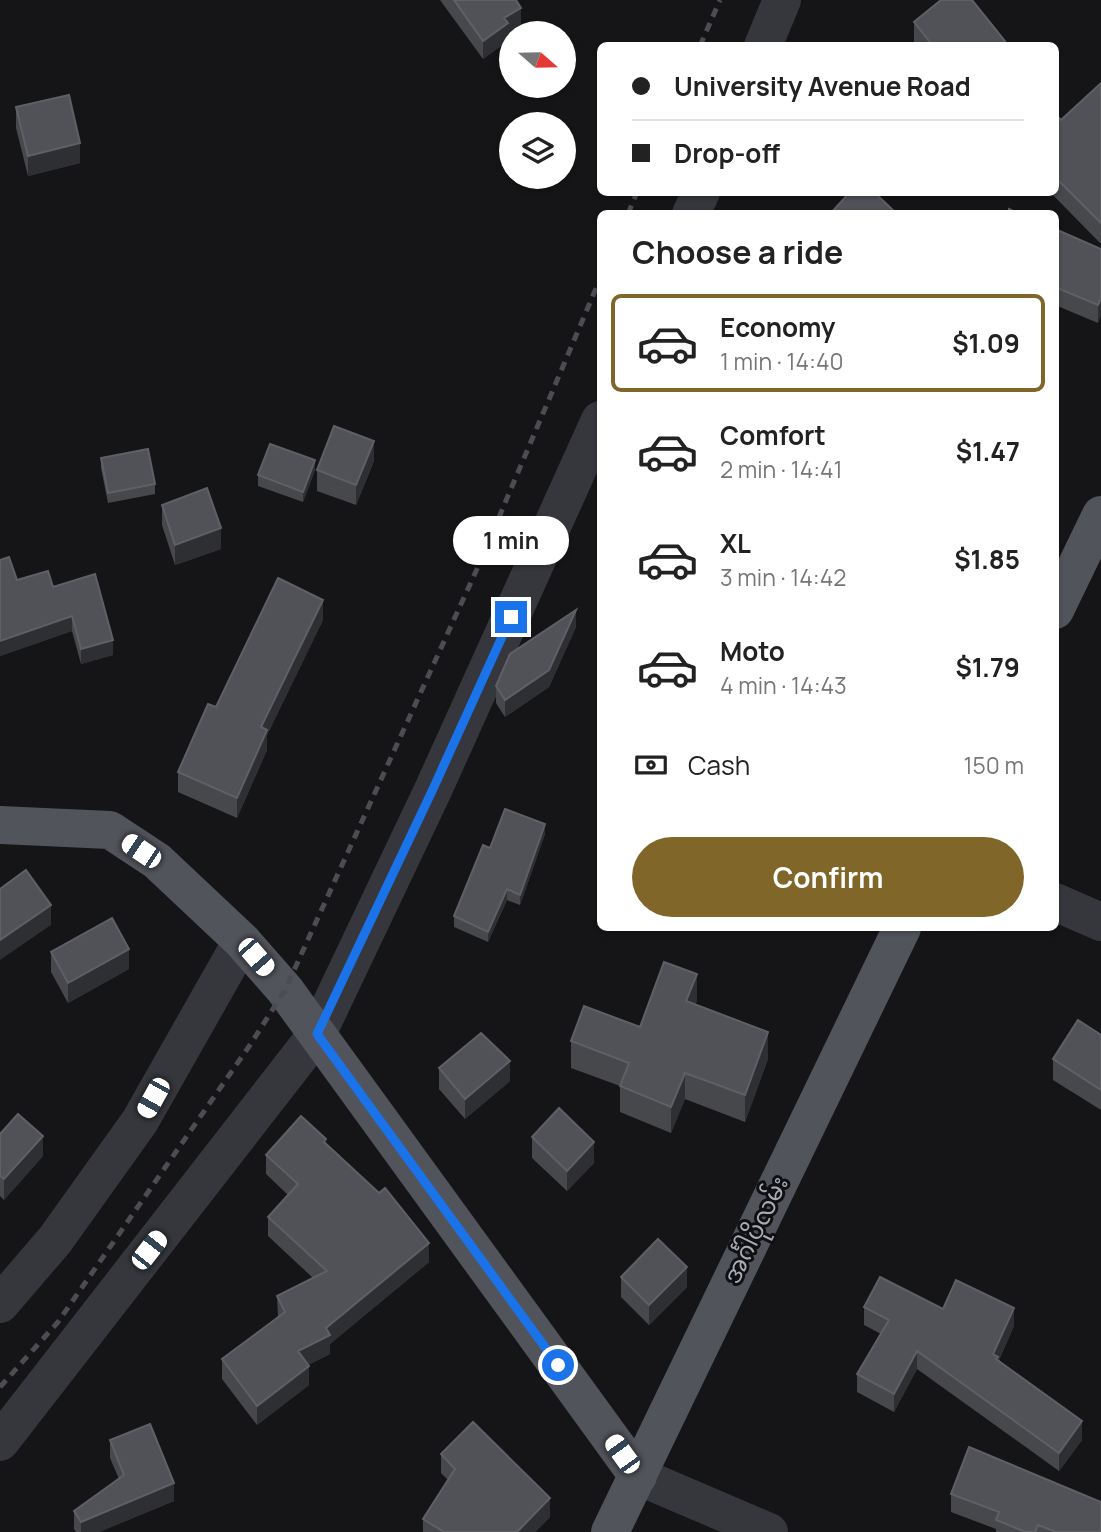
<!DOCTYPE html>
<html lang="en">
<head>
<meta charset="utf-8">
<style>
  :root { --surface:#fff; --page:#f2f2f2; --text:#222; --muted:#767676; --line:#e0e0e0; --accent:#806629 }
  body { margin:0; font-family:Manrope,"Noto Sans Myanmar",sans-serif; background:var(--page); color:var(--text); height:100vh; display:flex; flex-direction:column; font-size:26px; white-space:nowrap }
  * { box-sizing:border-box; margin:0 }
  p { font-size:23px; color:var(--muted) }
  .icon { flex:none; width:38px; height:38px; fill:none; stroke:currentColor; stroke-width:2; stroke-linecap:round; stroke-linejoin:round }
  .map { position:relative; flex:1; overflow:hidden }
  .sheet { position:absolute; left:597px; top:210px; width:462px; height:721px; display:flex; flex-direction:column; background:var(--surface); border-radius:10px; box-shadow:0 2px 5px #0004 }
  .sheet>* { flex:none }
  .banner { position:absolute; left:597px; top:42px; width:462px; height:154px; border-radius:10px; box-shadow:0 2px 5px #0004; display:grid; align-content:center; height:154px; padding:0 35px; background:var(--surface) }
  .needle { width:46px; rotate:110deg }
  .buttons { position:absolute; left:499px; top:21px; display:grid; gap:14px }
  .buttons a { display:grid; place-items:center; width:77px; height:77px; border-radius:50%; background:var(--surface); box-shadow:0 2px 5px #0004; font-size:35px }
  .end { position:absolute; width:32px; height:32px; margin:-16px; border:9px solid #1a73e8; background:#fff; box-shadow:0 0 0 4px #fff }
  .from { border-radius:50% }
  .bubble { position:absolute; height:49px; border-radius:24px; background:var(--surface); box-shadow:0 2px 5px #0004; font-size:23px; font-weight:700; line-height:49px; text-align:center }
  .car { position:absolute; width:21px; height:42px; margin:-21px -10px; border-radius:9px; box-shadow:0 0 5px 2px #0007; background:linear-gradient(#fff 24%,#345 0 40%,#fff 0 76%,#345 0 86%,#fff 0) }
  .banner b { display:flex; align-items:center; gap:24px; height:66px; font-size:26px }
  .banner b+b { border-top:2px solid var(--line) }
  .banner i { width:18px; height:18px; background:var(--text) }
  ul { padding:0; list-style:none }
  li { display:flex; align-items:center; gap:21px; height:98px; margin:0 14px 10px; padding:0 21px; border:4px solid transparent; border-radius:10px }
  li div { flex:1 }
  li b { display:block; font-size:26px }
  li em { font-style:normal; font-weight:700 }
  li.on { border-color:var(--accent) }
  li>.icon { width:63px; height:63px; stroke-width:1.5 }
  h2 { padding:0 35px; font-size:32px; line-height:84px }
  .pay { display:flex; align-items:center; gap:18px; height:77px; padding:0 35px; font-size:26px }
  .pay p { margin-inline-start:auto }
  .action { display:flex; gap:14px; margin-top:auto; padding:14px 35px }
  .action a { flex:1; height:80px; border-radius:42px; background:var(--accent); color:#fff; font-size:28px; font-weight:700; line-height:80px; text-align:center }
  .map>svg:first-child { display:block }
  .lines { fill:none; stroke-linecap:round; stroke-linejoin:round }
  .minor { stroke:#36373c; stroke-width:38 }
  .major { stroke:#52545b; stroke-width:38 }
  .rail { stroke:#4b4d53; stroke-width:5; stroke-dasharray:9 7; stroke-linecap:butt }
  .wall { fill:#46484c }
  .shaded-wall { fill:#2e2f32 }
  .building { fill:#515258; stroke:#5e6066; stroke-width:2 }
  .route { stroke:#1a73e8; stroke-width:9 }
  .labels { text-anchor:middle; stroke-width:6; stroke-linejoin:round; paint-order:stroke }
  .street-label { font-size:24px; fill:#a7acb7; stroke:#101012 }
</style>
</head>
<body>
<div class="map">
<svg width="1101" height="1532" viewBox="0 0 1101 1532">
  <rect width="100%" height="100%" fill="#151517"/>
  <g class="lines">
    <path class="minor" d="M763,46L782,0
      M691,214L701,192
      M1055,902L1101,922
      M0,1304L55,1240L140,1121L242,941
      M0,1442L317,1034L433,790L600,420
      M638,1476L769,1532"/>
    <path class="major" d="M1055,610L1101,515
      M0,825L110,830L157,861L242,941L285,990L638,1476
      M610,1532L902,928"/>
    <path class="rail" d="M700,46L720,0
      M628,214L637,192
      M0,1387L58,1322L250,1045L285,990L477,569L600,279"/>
  </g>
  <path class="wall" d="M440,0H516L521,26L508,34V41L483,59Z
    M914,22L1005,46H917L914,42Z
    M1101,83V244L1050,192H1055V114L1061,120Z
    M16,107L80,163L28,176L16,128Z
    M1055,229L1101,249L1098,323L1055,305Z
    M101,458L155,484V494L108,503L101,468Z
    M374,461L356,505L317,491V470Z
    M315,470L303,502L258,486V475Z
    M162,505L221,549L175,565L162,525Z
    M0,560L17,580L53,587L113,655L81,664L72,631L0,656Z
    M323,620L267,735V750L237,818L178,792V772L216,707Z
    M576,627L549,687L505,717L496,703V686Z
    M545,834L520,905L507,900L488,942L454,927V916L490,848Z
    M51,952L129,969L68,1003L51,972Z
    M697,1001L695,1005L768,1059L745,1122L685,1099L671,1133L620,1112V1086L571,1068V1041L640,1027Z
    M1101,1035V1110L1053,1080V1059Z
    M439,1068L510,1081L465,1119L439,1089Z
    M0,1134L43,1156L4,1200L0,1196Z
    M532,1137L594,1163L567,1191L532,1158Z
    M326,1144L429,1262L330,1344V1354L308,1365L309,1385L257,1425L222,1379V1359L278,1317L277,1296L313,1278L268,1236V1217L288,1195L266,1174V1155Z
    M621,1277L687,1287L649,1325L621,1297Z
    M864,1307L943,1309L1014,1326L999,1360L1082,1440L1059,1471L917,1369L894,1412L857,1392V1374L881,1334L864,1325Z
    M110,1440L174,1501L99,1532H76L74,1529V1511L119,1479L110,1458Z
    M441,1454L550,1517L535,1532H423V1519L448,1480L441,1473Z
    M951,1494L1101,1532H996V1529L951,1512Z"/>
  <path class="shaded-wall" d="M521,8V26L508,34V41L483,59V41L504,18Z
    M80,143V163L28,176V156Z
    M1101,298V315L1098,323V305Z
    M374,441V461L356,505V485Z
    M315,460V470L303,502V492Z
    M221,528V549L175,565V545Z
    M323,600V620L267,735V750L237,818V798L261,727Z
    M576,610V627L549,687L505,717V700Z
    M72,616V631L0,656V641Z
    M113,640V655L81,664V649Z
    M545,824V834L520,905V895Z
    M507,889V900L488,942V932Z
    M51,905V925L0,960V940Z
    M129,949V969L68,1003V983Z
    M697,974V1001L686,1028V1001Z
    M768,1032V1059L745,1122V1095Z
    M510,1061V1081L465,1119V1099Z
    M685,1073V1099L671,1133V1107Z
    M43,1136V1156L4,1200V1179Z
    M594,1142V1163L567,1191V1171Z
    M429,1243V1262L330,1344V1354L298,1370V1351Z
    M687,1267V1287L649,1325V1305Z
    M1014,1308V1326L998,1362L993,1354Z
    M917,1351V1369L894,1412V1394Z
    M309,1366V1385L257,1425V1406Z
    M1082,1421V1440L1059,1471V1453Z
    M174,1483V1501L99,1532H81V1522Z
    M550,1498V1517L535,1532H517Z"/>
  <path class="building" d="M454,0H516L521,8L504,18L508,23L483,41Z
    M941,0H972L1005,41L999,46H933L914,22Z
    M1101,83V223L1055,177V114L1061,120Z
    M69,95L80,143L28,156L16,107Z
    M850,192H874L897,214H830Z
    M1009,209L1019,214H1008Z
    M1055,229L1101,249V298L1098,305L1055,287Z
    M334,426L374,441L356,485L317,470Z
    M270,444L315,460L303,492L258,475Z
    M148,449L155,484L108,493L101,458Z
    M207,488L221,528L175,545L162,505Z
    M9,557L17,580L48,571L53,587L95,574L113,640L81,649L72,616L0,641V560Z
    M278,578L323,600L261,727L267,730L237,798L178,772L208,704L216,707Z
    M576,610L549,670L505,700L496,686L510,654Z
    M505,809L545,824L520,895L507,889L488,932L454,916L483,845L490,848Z
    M26,870L51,905L0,940V889Z
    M112,918L129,949L68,983L51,952Z
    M664,962L697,974L686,1001L768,1032L745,1095L685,1073L671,1107L620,1086L629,1063L571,1041L584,1006L640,1027Z
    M1078,1020L1101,1035V1090L1053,1059Z
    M481,1033L510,1061L465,1099L439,1068Z
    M559,1108L594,1142L567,1171L532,1137Z
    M18,1114L43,1136L4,1179L0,1176V1134Z
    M301,1116L326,1139L324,1142L379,1193L385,1188L429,1243L326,1328L330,1335L298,1351L309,1366L257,1406L222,1359L285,1312L277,1296L327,1271L268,1217L298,1184L266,1155Z
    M658,1239L687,1267L649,1305L621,1277Z
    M880,1277L943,1309L956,1280L1014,1308L993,1354L998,1357L996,1359L1082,1421L1059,1453L917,1351L894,1394L857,1374L889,1320L864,1307Z
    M473,1422L550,1498L517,1532H444L423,1519L455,1469L441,1454Z
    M150,1424L174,1483L81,1522L74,1511L124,1475L110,1440Z
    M969,1447L1101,1502V1532H1056L1038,1525L1035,1532H1026L996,1520L999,1512L951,1494Z"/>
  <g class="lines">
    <path class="route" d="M511,617L433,789L317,1034L558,1365"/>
  </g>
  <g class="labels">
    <g class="street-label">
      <text transform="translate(756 1230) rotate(-64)" y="8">အင်္ဂါပိုလမ်း</text>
    </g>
  </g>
</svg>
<div class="buttons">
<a><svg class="needle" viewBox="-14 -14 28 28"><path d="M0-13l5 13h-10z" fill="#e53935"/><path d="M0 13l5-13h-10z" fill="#767676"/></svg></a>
<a><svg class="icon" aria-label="layers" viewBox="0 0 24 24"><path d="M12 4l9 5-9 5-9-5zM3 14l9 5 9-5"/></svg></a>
</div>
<i class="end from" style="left:558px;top:1365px"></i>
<i class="end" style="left:511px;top:617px"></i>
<div class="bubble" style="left:453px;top:516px;width:116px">1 min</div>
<i class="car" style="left:141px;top:851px;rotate:304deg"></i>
<i class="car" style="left:256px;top:957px;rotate:139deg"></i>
<i class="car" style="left:153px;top:1098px;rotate:209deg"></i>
<i class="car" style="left:149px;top:1250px;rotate:38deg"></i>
<i class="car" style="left:622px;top:1454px;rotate:324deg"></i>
<div class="banner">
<b><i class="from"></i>University Avenue Road</b>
<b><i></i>Drop-off</b>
</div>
<section class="sheet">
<h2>Choose a ride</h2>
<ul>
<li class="on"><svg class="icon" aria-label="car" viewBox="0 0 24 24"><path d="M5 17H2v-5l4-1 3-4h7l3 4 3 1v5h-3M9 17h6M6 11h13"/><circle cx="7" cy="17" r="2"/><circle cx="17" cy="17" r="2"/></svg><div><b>Economy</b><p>1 min · 14:40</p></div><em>$1.09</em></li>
<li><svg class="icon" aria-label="car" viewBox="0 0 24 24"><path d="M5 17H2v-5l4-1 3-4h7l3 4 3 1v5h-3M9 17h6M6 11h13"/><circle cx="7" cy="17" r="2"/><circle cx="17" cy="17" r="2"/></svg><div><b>Comfort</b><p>2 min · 14:41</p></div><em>$1.47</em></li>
<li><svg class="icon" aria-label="car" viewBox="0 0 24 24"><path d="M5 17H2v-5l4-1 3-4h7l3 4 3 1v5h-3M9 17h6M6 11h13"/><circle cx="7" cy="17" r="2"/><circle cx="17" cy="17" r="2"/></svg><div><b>XL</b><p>3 min · 14:42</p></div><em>$1.85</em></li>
<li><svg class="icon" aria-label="car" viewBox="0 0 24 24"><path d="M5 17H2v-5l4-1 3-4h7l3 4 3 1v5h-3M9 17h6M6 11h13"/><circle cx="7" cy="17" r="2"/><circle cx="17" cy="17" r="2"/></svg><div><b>Moto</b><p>4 min · 14:43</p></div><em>$1.79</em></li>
</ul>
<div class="pay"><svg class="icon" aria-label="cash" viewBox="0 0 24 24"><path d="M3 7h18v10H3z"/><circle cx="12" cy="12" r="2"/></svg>Cash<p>150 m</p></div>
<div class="action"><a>Confirm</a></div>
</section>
</div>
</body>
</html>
